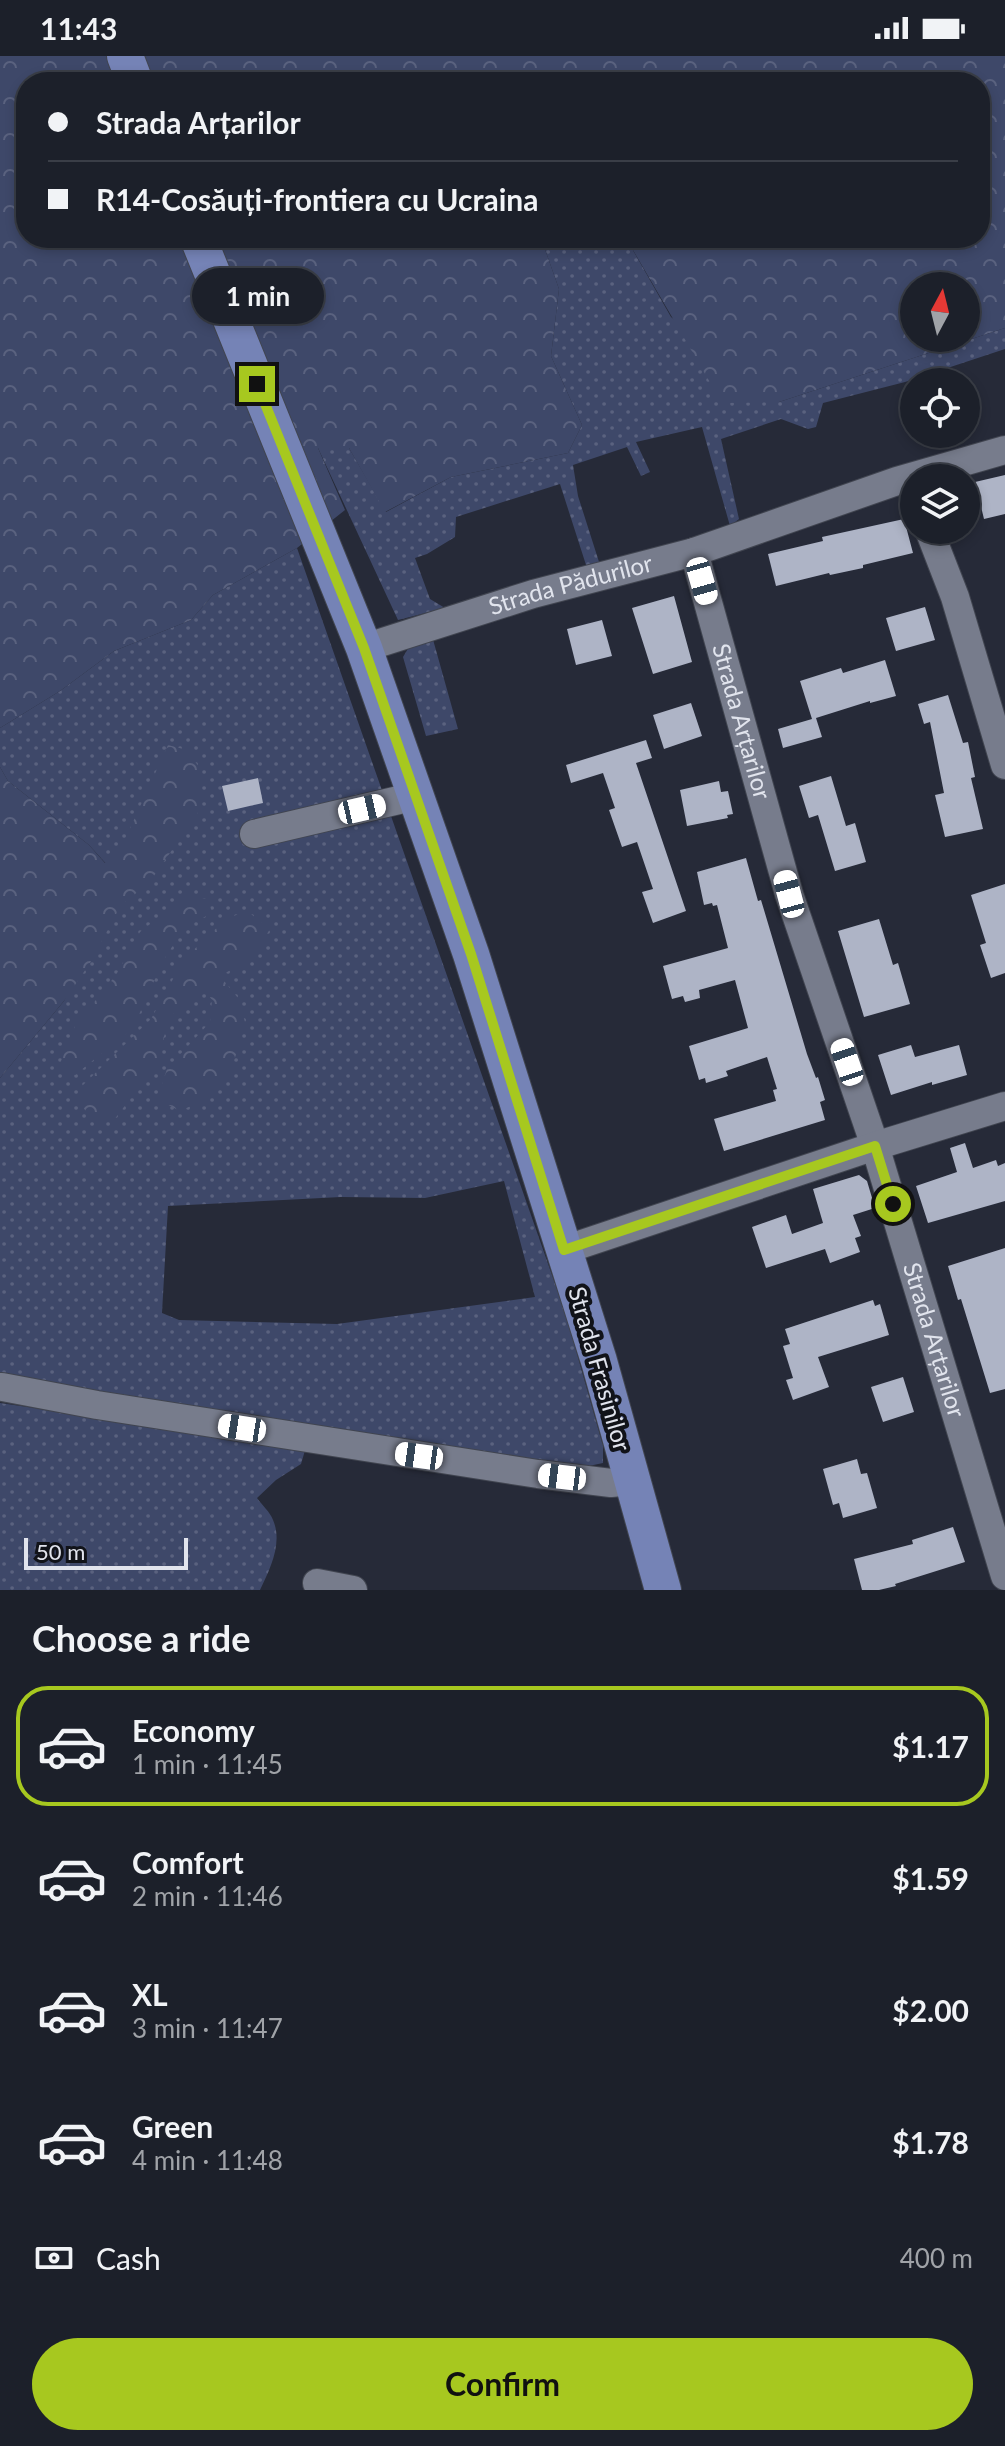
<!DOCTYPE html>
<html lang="en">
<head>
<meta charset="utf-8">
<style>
  :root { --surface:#1c202a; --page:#292d36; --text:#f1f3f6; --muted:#a0a3a8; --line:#3a3e47; --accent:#a7c81f }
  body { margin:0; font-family:Lato,sans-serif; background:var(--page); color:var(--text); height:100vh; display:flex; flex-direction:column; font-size:30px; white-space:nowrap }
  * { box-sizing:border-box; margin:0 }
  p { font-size:26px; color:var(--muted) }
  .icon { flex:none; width:44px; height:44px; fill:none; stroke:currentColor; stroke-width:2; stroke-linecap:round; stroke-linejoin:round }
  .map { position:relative; height:1534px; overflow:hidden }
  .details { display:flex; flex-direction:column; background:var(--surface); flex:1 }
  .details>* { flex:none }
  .guide { position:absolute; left:16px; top:16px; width:974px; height:176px; border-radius:32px; box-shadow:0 4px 12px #0003,0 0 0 2px var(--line); display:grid; align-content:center; height:176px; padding:0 32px; background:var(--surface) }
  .needle { width:52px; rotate:7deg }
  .tools { position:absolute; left:900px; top:216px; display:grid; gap:16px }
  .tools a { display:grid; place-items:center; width:80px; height:80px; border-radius:50%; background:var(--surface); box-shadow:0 4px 12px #0003,0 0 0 2px var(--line); font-size:40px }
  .scale { position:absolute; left:24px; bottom:20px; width:164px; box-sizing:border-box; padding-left:8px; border:4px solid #e1e4ed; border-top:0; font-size:22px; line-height:28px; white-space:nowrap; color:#e1e4ed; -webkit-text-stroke:6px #111319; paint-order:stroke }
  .end { position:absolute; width:36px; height:36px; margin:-18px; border:10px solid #a7c81f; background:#111; box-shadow:0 0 0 4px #111 }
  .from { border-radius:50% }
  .bubble { position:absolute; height:56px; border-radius:28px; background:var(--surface); box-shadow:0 4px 12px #0003,0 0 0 2px var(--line); font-size:26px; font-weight:700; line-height:56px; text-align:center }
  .car { position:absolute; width:24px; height:48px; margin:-24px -12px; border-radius:10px; box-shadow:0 0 6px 2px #0007; background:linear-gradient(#fff 24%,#345 0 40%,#fff 0 76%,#345 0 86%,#fff 0) }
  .guide b { display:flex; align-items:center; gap:28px; height:76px; font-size:30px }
  .guide b+b { border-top:2px solid var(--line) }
  .guide i { width:20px; height:20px; background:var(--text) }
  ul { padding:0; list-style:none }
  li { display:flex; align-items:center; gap:24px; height:120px; margin:0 16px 12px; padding:0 16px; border:4px solid transparent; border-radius:32px }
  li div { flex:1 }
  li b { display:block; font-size:30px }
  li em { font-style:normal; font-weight:700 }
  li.active { border-color:var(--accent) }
  li>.icon { width:72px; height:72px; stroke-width:1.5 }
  h2 { padding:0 32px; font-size:36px; line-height:96px }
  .pay { display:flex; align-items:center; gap:20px; height:88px; padding:0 32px; font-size:30px }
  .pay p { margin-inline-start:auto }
  .button { display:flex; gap:16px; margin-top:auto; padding:16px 32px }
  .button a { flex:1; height:92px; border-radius:48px; background:var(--accent); color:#111; font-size:32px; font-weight:700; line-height:92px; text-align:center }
  .status { display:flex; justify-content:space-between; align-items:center; height:56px; padding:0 40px; background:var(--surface); direction:ltr }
  .status svg { height:22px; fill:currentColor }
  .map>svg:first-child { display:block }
  .grass { fill:url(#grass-dots); fill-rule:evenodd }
  .forest { fill:url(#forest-crowns); fill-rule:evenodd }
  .building { fill:#aeb4c6 }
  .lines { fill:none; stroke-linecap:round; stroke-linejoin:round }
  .minor-casing { stroke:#414550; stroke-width:30 }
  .major-casing { stroke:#414550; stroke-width:38 }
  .minor { stroke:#777c8c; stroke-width:28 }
  .major { stroke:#7583b6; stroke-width:36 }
  .route { stroke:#a7c81f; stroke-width:10 }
  .labels { text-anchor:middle; stroke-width:8; stroke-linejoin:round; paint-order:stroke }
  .street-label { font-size:24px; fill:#e1e4ed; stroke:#111319 }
</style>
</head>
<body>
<div class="status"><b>11:43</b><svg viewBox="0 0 49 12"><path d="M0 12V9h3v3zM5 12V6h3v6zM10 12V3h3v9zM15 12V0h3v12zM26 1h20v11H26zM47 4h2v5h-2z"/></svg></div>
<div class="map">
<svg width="1005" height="1534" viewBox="0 0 1005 1534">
  <defs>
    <pattern id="grass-dots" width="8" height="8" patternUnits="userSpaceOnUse" patternTransform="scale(2)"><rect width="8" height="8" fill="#3e4869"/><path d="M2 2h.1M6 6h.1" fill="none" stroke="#5a627f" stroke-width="1.8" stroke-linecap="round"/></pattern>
    <pattern id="forest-crowns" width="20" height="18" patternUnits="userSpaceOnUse" patternTransform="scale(2)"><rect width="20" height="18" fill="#3e4869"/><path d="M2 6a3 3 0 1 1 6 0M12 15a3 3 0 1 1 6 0" fill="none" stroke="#5a627f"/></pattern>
  </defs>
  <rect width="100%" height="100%" fill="#262a38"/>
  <path class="grass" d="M541,182H626L671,261L779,346L1005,272V293L905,326L823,347L816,371L808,373L781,363L721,383L739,463L730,470L702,371L636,386L650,416L641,420L627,391L573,409L578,440L600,509L587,512L560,428L456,461L455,481L427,498L415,502L430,543L445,552L398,564L318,392H349L386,456L451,421L568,397L582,369L551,300L559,233Z
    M297,492L566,1259L603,1390V1407L579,1412L0,1335V1022L64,945L120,823L89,789L8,725L0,711V672L60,635L114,595L191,564L213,539ZM504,1125L535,1241L337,1268L179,1264L162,1257L168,1150L341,1141L425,1142Z
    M432,580L458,673L426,680L403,601L412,586Z
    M0,1347L306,1391L301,1408L276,1424L257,1442C262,1449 270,1456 273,1464C283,1487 270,1513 260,1534H0Z"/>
  <path class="forest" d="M0,0H1005V272L779,346L722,347L626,182H980V26H26V182H541L559,233L551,300L582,369L568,397L451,421L385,456L349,392H318L345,454L297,492L213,539L191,564L114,595L60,635L0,672ZM914,230H966V282H914Z
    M168,689L187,694L201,714L199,755L149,827L121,849L90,907L64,945L0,1022V711L8,725L89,789L105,807L118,799Z
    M186,840L208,843L212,857L184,872L163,905L133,972L75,1019L59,1010L75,970L116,919L140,876Z
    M246,854L270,873L252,902L220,920L238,942L245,966L240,988L228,1020L206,1043L180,1055L157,1043L167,1013L210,966L212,944L205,934L169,961L158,1006L114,1064L91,1061L80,1048L82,1030L151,963L184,903L224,865Z"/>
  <path class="building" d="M1005,419V458L984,463L975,426Z
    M904,463L913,497L863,509V512L830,519L829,517L776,530L768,498L823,485L822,481Z
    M674,540L692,606L653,618L632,552Z
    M925,551L935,584L896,595L886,562Z
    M602,564L612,600L576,609L567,573Z
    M885,604L896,640L870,647V645L816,662L822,681L783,692L778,673L812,663L800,625L841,612L843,617Z
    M948,639L963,687L968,686L975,721L971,722L983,773L945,781L935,739L944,737L930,666L924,668L918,648Z
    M691,647L702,680L664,693L653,659Z
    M646,684L652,702L636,707L686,855L653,867L642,836L653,833L637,786L622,791L609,754L615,752L603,717L571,727L566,709Z
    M831,720L846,770L855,767L866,806L835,815L818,759L809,762L799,730Z
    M258,722L263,747L228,755L222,730Z
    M719,725L721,736L728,735L733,758L727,759L728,762L687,770L680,734Z
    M746,802L758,845L761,844L807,998L816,1022L818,1021L825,1044L820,1046L825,1064L724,1095L714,1063L776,1045L773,1034L777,1033L767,1001L726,1015L728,1020L706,1027L705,1022L699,1024L689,990L748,972L735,924L699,934L700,942L685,946L683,940L672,943L663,910L728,892L717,849L713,850L712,847L704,849L697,816Z
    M1005,828V917L991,922L980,889L986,887L971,839Z
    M879,863L893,909L898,907L910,948L864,961L838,875Z
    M911,989L915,1001L959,989L967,1019L932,1029V1026L891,1039L878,999Z
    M965,1087L973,1112L996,1104L998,1110L1005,1107V1145L928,1167L916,1130L957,1116L950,1092Z
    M859,1119L867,1125L875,1152L853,1159L861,1180L855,1182L860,1196L830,1207L825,1193L766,1212L752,1171L786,1159L792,1178L823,1167L813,1133Z
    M1005,1192V1333L990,1337L961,1243L958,1244L948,1210Z
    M873,1244L875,1250L880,1248L889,1279L818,1301L829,1331L793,1344L786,1324L793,1322L783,1290L790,1288L785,1273Z
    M903,1321L914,1356L883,1366L871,1331Z
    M857,1403L861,1418L867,1417L877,1452L843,1462L839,1447L833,1449L823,1413Z
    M953,1471L965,1506L895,1528L896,1530L879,1534H862L854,1503L913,1488L912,1484Z"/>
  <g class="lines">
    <g class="minor-casing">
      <g id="minor">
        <path d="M929,474L955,541L1005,709"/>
        <path id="s1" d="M694,496L789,838L875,1090L1005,1520"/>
        <path id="s2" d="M364,592L533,538L694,496L897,425L1005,394"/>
        <path d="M254,778L416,740"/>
        <path d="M564,1194L875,1090L1005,1050"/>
        <path d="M2,1331L97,1349L538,1418L611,1427L632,1425"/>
        <path d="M317,1527L353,1534"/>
      </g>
    </g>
    <g class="major-casing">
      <path id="major" d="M125,0L135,26
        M198,182L364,592L471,898L599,1305L663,1534"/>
    </g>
    <use href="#minor" class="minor"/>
    <use href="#major" class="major"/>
  </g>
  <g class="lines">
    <path class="route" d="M257,328L364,592L471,898L564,1194L875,1090L893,1148"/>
  </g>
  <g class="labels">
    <g class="street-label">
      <text dy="8" stroke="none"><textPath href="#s2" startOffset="216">Strada Pădurilor</textPath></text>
      <text dy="8" stroke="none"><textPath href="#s1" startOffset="176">Strada Arțarilor</textPath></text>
      <text dy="8" stroke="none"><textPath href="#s1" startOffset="824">Strada Arțarilor</textPath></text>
      <text transform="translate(599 1313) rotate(74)" y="8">Strada Frasinilor</text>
    </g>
  </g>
</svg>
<div class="tools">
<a><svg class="needle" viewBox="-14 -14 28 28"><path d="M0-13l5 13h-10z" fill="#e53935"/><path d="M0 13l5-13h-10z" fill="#a0a3a8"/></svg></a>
<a><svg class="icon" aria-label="locate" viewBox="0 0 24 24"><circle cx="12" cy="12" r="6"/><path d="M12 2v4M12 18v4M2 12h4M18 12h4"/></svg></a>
<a><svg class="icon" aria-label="layers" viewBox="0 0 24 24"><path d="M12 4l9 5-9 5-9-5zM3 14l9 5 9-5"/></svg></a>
</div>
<div class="scale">50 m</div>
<i class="end from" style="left:893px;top:1148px"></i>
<i class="end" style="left:257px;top:328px"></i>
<div class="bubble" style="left:192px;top:212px;width:132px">1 min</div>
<i class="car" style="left:702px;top:525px;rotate:164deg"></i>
<i class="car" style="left:362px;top:753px;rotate:77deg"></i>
<i class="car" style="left:789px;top:838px;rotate:345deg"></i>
<i class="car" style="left:847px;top:1006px;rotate:341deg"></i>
<i class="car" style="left:242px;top:1372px;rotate:279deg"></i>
<i class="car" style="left:419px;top:1400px;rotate:278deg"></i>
<i class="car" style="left:562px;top:1421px;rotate:277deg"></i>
<div class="guide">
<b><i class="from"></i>Strada Arțarilor</b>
<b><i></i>R14-Cosăuți-frontiera cu Ucraina</b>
</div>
</div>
<section class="details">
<h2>Choose a ride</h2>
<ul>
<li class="active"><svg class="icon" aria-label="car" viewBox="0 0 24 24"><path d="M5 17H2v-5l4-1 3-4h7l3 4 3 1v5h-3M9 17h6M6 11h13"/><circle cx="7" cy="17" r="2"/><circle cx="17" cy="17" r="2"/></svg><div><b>Economy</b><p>1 min · 11:45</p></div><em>$1.17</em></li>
<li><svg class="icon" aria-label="car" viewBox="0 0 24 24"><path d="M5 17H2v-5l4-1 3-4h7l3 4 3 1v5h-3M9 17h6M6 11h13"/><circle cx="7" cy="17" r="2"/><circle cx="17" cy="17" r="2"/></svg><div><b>Comfort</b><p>2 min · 11:46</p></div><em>$1.59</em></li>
<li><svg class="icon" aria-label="car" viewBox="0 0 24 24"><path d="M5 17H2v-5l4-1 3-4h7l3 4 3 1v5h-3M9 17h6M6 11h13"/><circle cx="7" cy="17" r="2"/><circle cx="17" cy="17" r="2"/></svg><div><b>XL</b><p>3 min · 11:47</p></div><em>$2.00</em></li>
<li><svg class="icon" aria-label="car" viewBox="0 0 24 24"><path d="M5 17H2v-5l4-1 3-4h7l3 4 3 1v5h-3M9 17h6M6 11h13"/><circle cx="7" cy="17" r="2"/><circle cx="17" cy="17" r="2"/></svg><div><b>Green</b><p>4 min · 11:48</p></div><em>$1.78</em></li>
</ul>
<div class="pay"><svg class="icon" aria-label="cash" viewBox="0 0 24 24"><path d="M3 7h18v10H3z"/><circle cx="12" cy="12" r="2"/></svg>Cash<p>400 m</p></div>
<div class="button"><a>Confirm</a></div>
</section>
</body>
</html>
